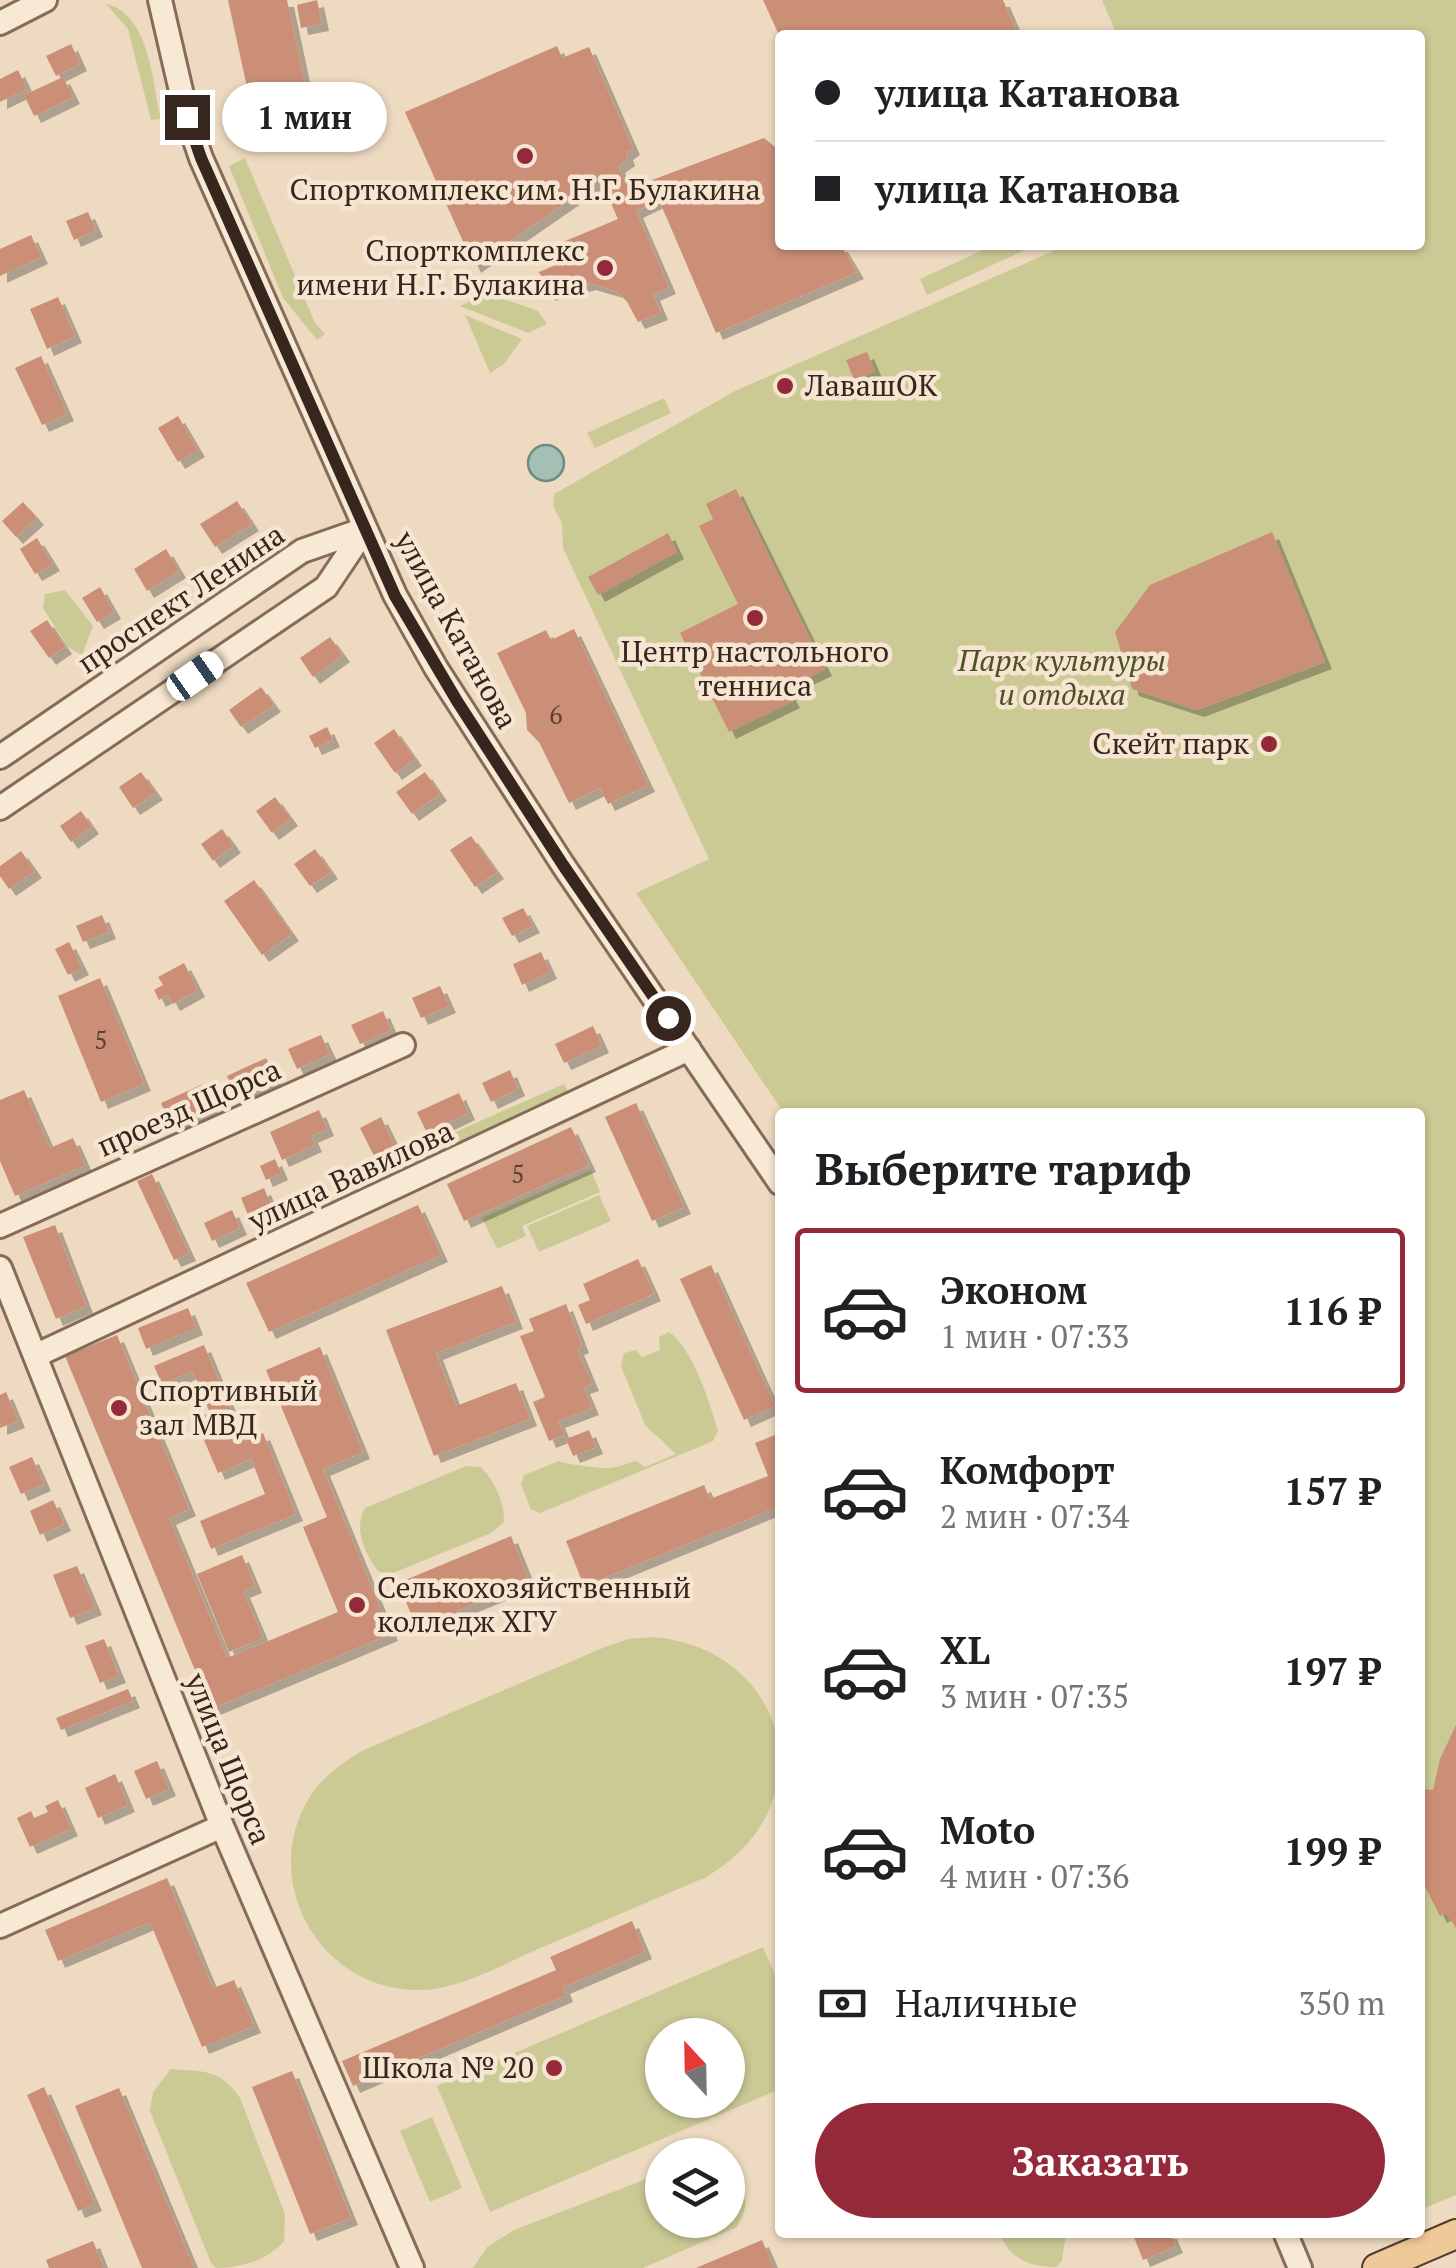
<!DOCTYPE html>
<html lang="ru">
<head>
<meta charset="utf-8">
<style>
  :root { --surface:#fff; --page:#f2f2f2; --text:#202124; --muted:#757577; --line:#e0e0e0; --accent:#942a39 }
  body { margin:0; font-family:"PT Serif",serif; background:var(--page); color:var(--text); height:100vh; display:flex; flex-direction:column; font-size:38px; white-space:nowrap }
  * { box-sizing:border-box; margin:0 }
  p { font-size:32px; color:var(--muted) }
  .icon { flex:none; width:55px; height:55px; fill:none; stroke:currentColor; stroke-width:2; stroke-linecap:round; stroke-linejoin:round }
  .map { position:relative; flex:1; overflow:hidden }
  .drawer { position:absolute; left:775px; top:1108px; width:650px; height:1130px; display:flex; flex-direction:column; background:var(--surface); border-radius:10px; box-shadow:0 2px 8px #0004 }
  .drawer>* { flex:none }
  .guide { position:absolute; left:775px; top:30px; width:650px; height:220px; border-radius:10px; box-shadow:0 2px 8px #0004; display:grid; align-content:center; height:220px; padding:0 40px; background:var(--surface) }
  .needle { width:65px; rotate:338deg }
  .tools { position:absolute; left:645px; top:2018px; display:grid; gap:20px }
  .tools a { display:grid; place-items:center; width:100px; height:100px; border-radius:50%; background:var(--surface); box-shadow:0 2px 8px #0004; font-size:50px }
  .end { position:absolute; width:45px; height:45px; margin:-22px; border:12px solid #36261d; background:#fff; box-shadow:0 0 0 5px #fff }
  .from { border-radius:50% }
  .bubble { position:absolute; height:70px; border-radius:35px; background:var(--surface); box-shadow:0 2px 8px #0004; font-size:32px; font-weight:800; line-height:70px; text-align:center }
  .car { position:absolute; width:30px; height:60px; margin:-30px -15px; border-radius:12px; box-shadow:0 0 8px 2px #0007; background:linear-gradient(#fff 24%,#345 0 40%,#fff 0 76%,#345 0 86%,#fff 0) }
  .guide b { display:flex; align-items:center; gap:35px; height:95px; font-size:38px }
  .guide b+b { border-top:2px solid var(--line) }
  .guide i { width:25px; height:25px; background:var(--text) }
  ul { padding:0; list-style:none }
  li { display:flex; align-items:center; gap:30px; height:165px; margin:0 20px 15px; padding:0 20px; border:5px solid transparent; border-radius:10px }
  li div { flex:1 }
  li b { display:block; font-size:38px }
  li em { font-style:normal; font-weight:800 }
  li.active { border-color:var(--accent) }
  li>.icon { width:90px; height:90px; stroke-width:1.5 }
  h2 { padding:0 40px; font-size:45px; line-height:120px }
  .pay { display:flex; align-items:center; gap:25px; height:110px; padding:0 40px; font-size:38px }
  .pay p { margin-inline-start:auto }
  .primary-button { display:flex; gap:20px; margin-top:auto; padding:20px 40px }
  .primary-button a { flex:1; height:115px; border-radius:60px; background:var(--accent); color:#fff; font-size:40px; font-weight:800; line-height:115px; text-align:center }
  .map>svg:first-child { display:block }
  .green { fill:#cbca95; fill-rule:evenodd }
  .water { fill:#a4bfb4; stroke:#6b8d80; stroke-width:2.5 }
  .building { fill:#cb8f78; filter:url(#shadow) }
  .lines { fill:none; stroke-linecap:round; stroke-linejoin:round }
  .minor-casing { stroke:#866b59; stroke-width:28 }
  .major-casing { stroke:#543a2d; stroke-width:32 }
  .minor { stroke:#f8e9d4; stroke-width:22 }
  .major { stroke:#f0c999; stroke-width:28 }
  .route { stroke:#36261d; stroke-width:12 }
  .poi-dot { fill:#942a39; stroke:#f5e5d1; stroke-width:4 }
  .labels { text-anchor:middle; stroke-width:9; stroke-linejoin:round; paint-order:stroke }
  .number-label { font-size:25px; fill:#5b4034 }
  .poi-label { font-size:30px; fill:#36261d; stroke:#f5e5d1; text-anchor:end }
  .street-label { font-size:30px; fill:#36261d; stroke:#f5e5d1 }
  .park-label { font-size:30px; font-style:italic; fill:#4d5224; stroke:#f5e5d1 }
</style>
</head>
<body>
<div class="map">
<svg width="1456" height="2268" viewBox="0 0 1456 2268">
  <defs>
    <filter id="shadow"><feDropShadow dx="7" dy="7" stdDeviation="0" flood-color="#0004"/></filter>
  </defs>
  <rect width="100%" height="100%" fill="#eddac1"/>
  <path class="green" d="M1102,0H1456V2195L1420,2210V1112H783L636,893L709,859L563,548L562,523L553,506L554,494L735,391L1067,245H1420V35H1117Z
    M106,4C150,14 152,82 161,119L151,120L128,29Z
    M245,158L315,323L325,334L317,340L283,298L229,166Z
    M994,245H1036L927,295L920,279Z
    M486,293L538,311L547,324L528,333L460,306Z
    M465,315L522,339L504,364L490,373Z
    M664,398L671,413L595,448L587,433Z
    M65,590L93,626L82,655L68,647L43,608L45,594Z
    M564,1084L572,1099L452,1154L444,1137Z
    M591,1170L600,1192L522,1226L526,1236L497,1249L482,1218Z
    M599,1195L611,1221L539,1252L527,1226Z
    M669,1332C692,1347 710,1403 718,1431L713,1441L540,1513L531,1509L521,1484L524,1475L559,1461C563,1464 604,1469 610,1468C619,1467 628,1463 636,1461L645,1467L676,1454L645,1425L621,1366L624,1353L636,1350L642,1357L660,1350L659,1337Z
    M466,1466L481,1467C494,1480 505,1503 504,1522L491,1533L393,1573L379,1572C365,1556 353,1527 365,1508Z
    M652,1637C792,1648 827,1810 704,1878C648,1902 592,1926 536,1950C499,1966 457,1991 415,1990C319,1988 259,1880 309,1798C323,1776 344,1761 366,1749L605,1647L628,1639Z
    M763,1947L780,1987V2089L490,2212L437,2086ZM662,2035H728V2100H662Z
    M171,2069C203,2072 220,2068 240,2098L285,2214L284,2241C268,2260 241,2268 216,2268L211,2263L150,2111L153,2092Z
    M432,2117L462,2188L430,2202L400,2131Z
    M662,2173V2220H728V2179H733C749,2201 749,2203 737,2227L643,2268H473L487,2247L514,2230Z
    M1000,2233H1066L1062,2261L1056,2267C1031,2268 1008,2258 1000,2233Z"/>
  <path class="water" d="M528 463a18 18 0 1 1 36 0a18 18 0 1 1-36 0Z"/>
  <path class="building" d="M228,0H287L306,89L250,101Z
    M317,0L322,24L301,28L297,5Z
    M763,0H1003L1018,35H779Z
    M71,44L80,64L56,76L46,56Z
    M557,46L562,58L589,47L633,148L626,153L628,159L618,166L628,189L764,138L780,151V245H841L857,272L716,333L659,200L636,211L669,287L653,294L661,313L638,322L626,300L616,291L589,283L548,294L539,272L558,264L551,247L618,219L600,179L474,266L405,112Z
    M18,70L27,89L0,102V79Z
    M63,77L73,97L34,116L24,95Z
    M88,212L96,230L74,240L66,221Z
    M31,235L41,257L0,276V249Z
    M58,297L75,336L47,349L30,309Z
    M867,352L875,371L855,382L846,360Z
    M41,356L67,414L42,425L15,368Z
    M178,416L198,450L178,462L158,428Z
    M736,489L825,669L786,688L793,701L729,732L680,633L738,604L699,526L713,519L706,504Z
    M237,501L252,524L215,547L200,524Z
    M23,502L37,518L16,537L2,521Z
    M1272,532L1325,662L1197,710L1132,689L1115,632L1150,585Z
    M668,533L677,552L598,595L588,577Z
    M37,538L53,564L35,574L20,549Z
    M166,549L179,571L147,591L134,569Z
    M100,587L114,612L97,622L82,598Z
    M47,620L65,647L49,658L30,631Z
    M574,629L648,785L608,804L600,788L569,803L539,742L527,730L526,713L497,653L546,630L551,640Z
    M330,637L343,655L313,677L300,658Z
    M261,687L274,705L241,727L229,710Z
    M327,727L333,740L315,748L309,736Z
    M394,729L415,759L395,773L374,743Z
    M141,772L156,793L133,808L119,787Z
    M425,772L440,794L412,814L396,792Z
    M275,797L291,819L272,833L256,811Z
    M81,811L92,827L71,842L60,826Z
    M222,829L234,846L213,861L201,844Z
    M471,836L497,872L475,887L450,850Z
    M315,849L331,872L310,886L294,864Z
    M21,851L35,871L9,889L0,876V866Z
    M254,880L292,934L262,955L224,901Z
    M523,908L533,926L512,936L502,918Z
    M102,915L109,932L83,942L76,926Z
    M69,942L82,968L68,975L55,949Z
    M541,952L550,972L522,985L513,964Z
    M184,963L198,990L173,1004L168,995L159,1000L154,990L163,985L158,977Z
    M100,978L144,1084L101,1102L58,996Z
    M440,986L449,1006L421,1018L412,998Z
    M383,1011L391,1030L360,1044L351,1025Z
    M593,1026L602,1046L564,1063L555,1044Z
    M321,1035L330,1054L297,1069L288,1049Z
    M266,1058L276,1080L237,1098L227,1076Z
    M510,1070L518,1089L491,1102L482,1083Z
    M201,1085L212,1110L172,1128L161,1103Z
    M24,1090L50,1148L73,1138L85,1165L15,1196L0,1161V1100Z
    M459,1093L468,1113L427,1133L417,1112Z
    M636,1103L684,1207L652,1221L605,1117Z
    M319,1110L327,1129L311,1136L315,1145L282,1160L270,1132Z
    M381,1117L395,1146L374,1156L360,1128Z
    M571,1127L589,1165L464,1221L447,1184Z
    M275,1159L281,1173L266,1180L260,1166Z
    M152,1174L189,1254L174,1260L137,1181Z
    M264,1188L274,1212L251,1222L241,1198Z
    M418,1205L441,1255L269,1332L246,1283Z
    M232,1210L240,1228L212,1241L204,1223Z
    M55,1225L86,1306L56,1319L23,1237Z
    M638,1259L654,1294L586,1324L578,1305L590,1300L583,1284Z
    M711,1265L775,1406L744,1420L680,1279Z
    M502,1286L516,1322L436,1353L456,1406L516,1383L530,1419L434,1456L386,1330Z
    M566,1304L582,1346L577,1348L592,1384L583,1387L592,1408L558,1421L564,1435L549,1441L533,1402L545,1397L520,1336L534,1331L529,1319Z
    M188,1308L196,1328L146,1349L138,1328Z
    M117,1335L189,1509L169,1518L227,1658L338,1612L303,1527L327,1517L266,1370L320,1347L363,1452L323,1469L391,1634L211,1709L65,1356Z
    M204,1345L244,1441L263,1433L296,1514L211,1549L200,1521L265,1494L251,1459L218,1473L195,1419L210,1413L193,1371L162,1384L154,1366Z
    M6,1392L18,1421L0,1428V1395Z
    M589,1430L596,1447L573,1456L566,1439Z
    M780,1433V1506L584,1586L566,1541L704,1485L710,1499L768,1476L755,1443Z
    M32,1457L44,1484L21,1494L9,1467Z
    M53,1500L64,1524L40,1535L30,1511Z
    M511,1536L529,1581L417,1628L398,1583Z
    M242,1555L255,1586L243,1591L263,1638L229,1652L197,1574Z
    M77,1566L95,1608L70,1618L53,1575Z
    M104,1639L119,1676L100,1683L85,1646Z
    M128,1689L133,1701L61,1730L56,1718Z
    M1456,1725V1928L1446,1913L1440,1916L1420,1877V1789L1433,1790L1440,1759Z
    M157,1761L169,1789L146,1799L134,1771Z
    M115,1774L128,1805L98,1818L85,1788Z
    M58,1800L71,1829L30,1847L17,1818L31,1811L34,1818L48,1812L45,1806Z
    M167,1878L213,1988L234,1980L254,2026L202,2047L150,1922L58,1961L45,1930Z
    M632,1921L645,1952L563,1987L566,1995L353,2086L342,2061L556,1970L550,1957Z
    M292,2071L351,2218L310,2234L252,2087Z
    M44,2087L95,2204L78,2211L27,2095Z
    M119,2088L194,2268H142L75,2106Z
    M1132,2232H1170L1176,2246L1143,2260Z
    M762,2240L774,2268H696Z
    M93,2241L104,2268H49L46,2260Z"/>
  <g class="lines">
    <g class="minor-casing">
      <path id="minor" d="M160,0L187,117L201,158L395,595L436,668L563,865L780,1183
        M0,23L45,0
        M0,757L302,551L365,529
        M0,808L326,587L365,529
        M0,1226L403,1045
        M0,1268L222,1826L412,2268
        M37,1355L689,1049
        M0,1926L222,1826
        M1285,2232L1300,2268"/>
    </g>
    <g class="major-casing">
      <path id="major" d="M1377,2268L1456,2234"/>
    </g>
    <use href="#minor" class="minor"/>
    <use href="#major" class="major"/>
  </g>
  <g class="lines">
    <path class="route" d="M187,117L201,158L395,596L457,701L563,865L668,1018"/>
  </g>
  <g class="poi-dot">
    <circle cx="525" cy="156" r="10"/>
    <circle cx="605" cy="268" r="10"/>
    <circle cx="785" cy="386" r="10"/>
    <circle cx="755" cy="618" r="10"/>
    <circle cx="1269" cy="744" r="10"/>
    <circle cx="119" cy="1408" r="10"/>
    <circle cx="357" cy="1605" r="10"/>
    <circle cx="554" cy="2068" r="10"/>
  </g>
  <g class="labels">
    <g class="number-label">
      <text x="556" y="724">6</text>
      <text x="101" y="1049">5</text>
      <text x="518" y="1183">5</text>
    </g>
    <g class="poi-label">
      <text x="525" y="200" text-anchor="middle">Спорткомплекс им. Н.Г. Булакина</text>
      <text x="585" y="261">Спорткомплекс<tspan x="585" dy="34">имени Н.Г. Булакина</tspan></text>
      <text x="805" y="396" text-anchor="start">ЛавашOK</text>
      <text x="755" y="662" text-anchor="middle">Центр настольного<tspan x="755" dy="34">тенниса</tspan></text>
      <text x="1249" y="754">Скейт парк</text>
      <text x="139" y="1401" text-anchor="start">Спортивный<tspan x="139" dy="34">зал МВД</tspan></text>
      <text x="377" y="1598" text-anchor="start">Селькохозяйственный<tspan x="377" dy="34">колледж ХГУ</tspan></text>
      <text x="534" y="2078">Школа № 20</text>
    </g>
    <g class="street-label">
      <text transform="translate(181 599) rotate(-34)" y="10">проспект Ленина</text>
      <text transform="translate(456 630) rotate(61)" y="10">улица Катанова</text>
      <text transform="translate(189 1108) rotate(-24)" y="10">проезд Щорса</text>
      <text transform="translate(351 1176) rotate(-25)" y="10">улица Вавилова</text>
      <text transform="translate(228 1759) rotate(68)" y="10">улица Щорса</text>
    </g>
    <g class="park-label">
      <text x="1062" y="671">Парк культуры<tspan x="1062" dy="34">и отдыха</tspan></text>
    </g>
  </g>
</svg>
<div class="tools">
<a><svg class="needle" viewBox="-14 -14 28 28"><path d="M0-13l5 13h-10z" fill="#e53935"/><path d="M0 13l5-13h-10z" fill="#757577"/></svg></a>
<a><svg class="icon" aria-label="layers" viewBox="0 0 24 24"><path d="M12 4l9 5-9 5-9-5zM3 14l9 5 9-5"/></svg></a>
</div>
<i class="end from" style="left:668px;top:1018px"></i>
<i class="end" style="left:187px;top:117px"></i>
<div class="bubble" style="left:222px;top:82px;width:165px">1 мин</div>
<i class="car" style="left:195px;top:676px;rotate:55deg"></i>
<div class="guide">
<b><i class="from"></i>улица Катанова</b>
<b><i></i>улица Катанова</b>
</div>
<section class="drawer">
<h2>Выберите тариф</h2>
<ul>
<li class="active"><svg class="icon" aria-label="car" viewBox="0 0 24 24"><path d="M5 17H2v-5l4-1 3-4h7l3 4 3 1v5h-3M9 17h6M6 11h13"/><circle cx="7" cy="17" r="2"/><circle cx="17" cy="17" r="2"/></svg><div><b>Эконом</b><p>1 мин · 07:33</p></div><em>116 ₽</em></li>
<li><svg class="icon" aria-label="car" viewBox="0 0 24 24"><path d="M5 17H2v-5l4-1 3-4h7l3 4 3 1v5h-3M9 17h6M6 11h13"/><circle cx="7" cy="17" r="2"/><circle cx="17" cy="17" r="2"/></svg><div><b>Комфорт</b><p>2 мин · 07:34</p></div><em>157 ₽</em></li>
<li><svg class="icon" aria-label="car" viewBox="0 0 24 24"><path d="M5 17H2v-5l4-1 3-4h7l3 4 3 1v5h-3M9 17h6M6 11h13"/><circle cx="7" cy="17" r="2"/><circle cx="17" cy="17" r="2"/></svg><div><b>XL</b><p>3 мин · 07:35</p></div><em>197 ₽</em></li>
<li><svg class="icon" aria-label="car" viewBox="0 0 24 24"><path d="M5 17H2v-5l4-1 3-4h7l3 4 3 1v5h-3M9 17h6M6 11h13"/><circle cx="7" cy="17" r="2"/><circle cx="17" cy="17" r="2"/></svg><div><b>Moto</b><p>4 мин · 07:36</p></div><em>199 ₽</em></li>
</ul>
<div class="pay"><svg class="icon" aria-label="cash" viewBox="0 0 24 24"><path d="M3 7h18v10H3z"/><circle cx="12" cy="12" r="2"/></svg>Наличные<p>350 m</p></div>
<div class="primary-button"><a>Заказать</a></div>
</section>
</div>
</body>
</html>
